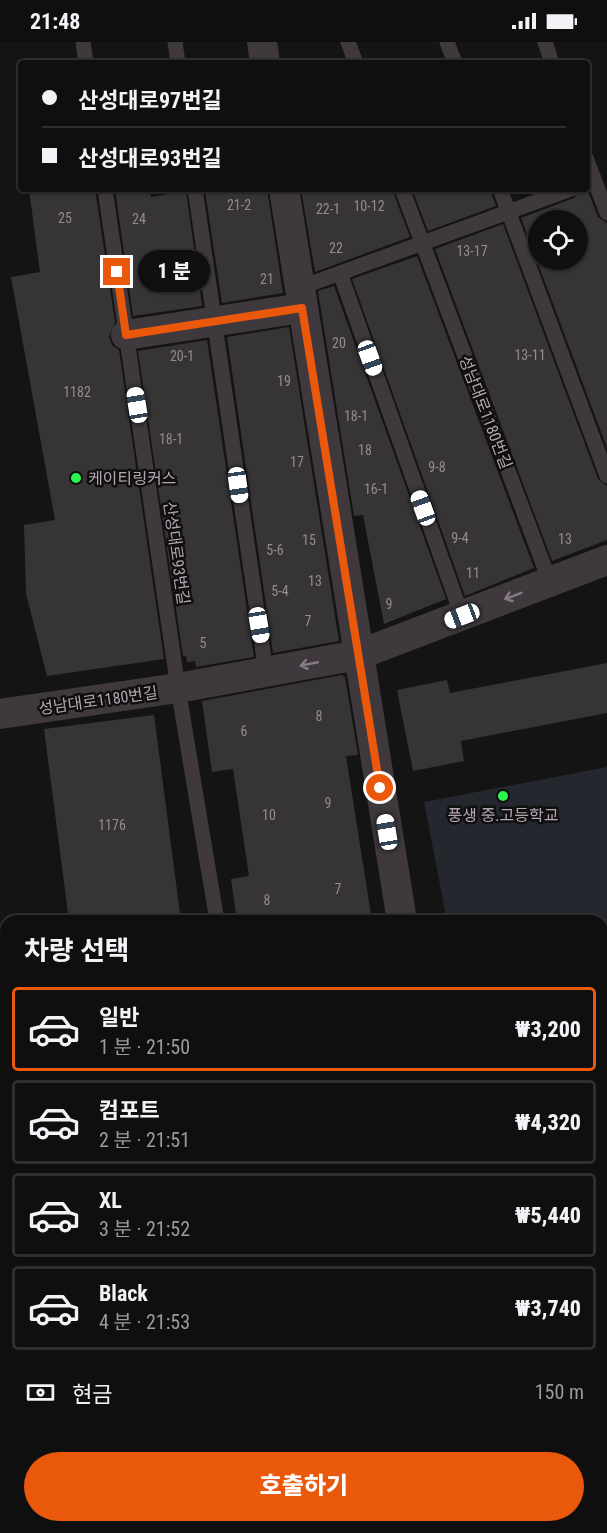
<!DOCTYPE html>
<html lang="ko">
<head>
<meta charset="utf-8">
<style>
  :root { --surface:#100f0f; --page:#191818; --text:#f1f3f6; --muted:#9c9c9e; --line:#302f2f; --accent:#ea580c }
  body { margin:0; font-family:"Roboto Condensed","Noto Sans KR",sans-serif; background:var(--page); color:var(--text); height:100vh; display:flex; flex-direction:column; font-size:22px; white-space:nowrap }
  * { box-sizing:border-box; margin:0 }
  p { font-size:20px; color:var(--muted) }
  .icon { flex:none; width:33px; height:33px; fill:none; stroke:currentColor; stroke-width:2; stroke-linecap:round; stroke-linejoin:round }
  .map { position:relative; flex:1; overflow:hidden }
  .details { position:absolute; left:0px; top:873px; width:608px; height:618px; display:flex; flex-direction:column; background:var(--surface); border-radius:18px 18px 0 0; box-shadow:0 2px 4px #0004,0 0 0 2px var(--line) }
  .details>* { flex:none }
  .top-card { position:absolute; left:18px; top:18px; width:572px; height:132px; border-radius:6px; box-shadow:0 2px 4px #0004,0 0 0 2px var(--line); display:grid; align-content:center; height:132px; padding:0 24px; background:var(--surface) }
  .buttons { position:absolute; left:528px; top:168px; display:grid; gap:12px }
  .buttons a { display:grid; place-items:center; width:60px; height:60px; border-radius:50%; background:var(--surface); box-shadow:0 2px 4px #0004,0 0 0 2px var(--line); font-size:30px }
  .end { position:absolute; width:27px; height:27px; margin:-14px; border:8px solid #ea580c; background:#fff; box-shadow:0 0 0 3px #fff }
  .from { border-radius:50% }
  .bubble { position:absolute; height:42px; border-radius:21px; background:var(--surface); box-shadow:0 2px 4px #0004,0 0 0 2px var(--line); font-size:20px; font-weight:800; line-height:42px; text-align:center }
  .car { position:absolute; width:18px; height:36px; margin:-18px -9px; border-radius:8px; box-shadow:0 0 4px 2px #0007; background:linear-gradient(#fff 24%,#345 0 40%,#fff 0 76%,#345 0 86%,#fff 0) }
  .top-card b { display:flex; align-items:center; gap:21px; height:57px; font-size:22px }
  .top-card b+b { border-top:2px solid var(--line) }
  .top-card i { width:15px; height:15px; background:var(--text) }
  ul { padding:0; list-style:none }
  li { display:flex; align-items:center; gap:18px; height:84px; margin:0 12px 9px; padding:0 12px; border:3px solid var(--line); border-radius:6px }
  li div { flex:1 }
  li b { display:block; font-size:22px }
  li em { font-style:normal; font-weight:800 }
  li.selected { border-color:var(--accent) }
  li>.icon { width:54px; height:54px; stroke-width:1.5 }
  h2 { padding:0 24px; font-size:27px; line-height:72px }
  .pay { display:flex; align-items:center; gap:15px; height:66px; padding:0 24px; font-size:22px }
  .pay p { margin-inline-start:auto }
  .primary-button { display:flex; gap:12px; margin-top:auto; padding:12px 24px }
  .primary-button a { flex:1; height:69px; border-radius:36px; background:var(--accent); color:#fff; font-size:24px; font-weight:800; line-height:69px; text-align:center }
  .status { display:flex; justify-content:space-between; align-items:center; height:42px; padding:0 30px; background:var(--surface); direction:ltr }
  .status svg { height:16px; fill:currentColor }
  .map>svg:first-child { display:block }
  .green { fill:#24272d }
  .building { fill:#373436; fill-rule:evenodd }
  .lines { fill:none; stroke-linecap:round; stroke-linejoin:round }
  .service { stroke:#3f393d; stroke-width:15 }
  .minor { stroke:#3f393d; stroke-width:30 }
  .primary { stroke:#5a5057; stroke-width:33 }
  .oneway { stroke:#867a84 }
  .route { stroke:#ea580c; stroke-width:8 }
  .poi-dot { fill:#2bf64e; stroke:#100f0f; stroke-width:2 }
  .labels { text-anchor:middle; stroke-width:5; stroke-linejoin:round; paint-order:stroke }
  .number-label { font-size:14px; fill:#968994 }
  .street-label { font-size:16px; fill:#b6a5b3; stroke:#100f0f }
  .poi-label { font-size:16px; fill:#b6a5b3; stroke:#100f0f; text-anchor:start }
</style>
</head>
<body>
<div class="status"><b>21:48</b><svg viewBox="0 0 49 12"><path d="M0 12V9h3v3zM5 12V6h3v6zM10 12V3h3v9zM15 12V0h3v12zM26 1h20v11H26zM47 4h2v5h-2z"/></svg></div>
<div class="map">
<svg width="607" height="1491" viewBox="0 0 607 1491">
  <rect width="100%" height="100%" fill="#151414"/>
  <path class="green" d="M607,725V1060L602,1061V879H447L424,760Z"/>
  <path class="building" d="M29,147H95L115,280L109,295L112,303L119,308L164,617L47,634L26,552L24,483L55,478L11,235L40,230Z
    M115,147H150L151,155L186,149L202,264L133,274Z
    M223,147H267L283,251L222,261L205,149Z
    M301,147H392L410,195L315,230Z
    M412,147H490L496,164L428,189Z
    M581,147H587L598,175L607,181V406L521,176L574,156ZM538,178H578V218H538Z
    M503,182L598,437L607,444V498L552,519L435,207Z
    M417,214L534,526L465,554L352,237Z
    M334,244L446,557L384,582L363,473L354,474L318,249Z
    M289,285L339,599L273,611L227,295Z
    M207,298L254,615L196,625L195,619L187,620L186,614H183L138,309Z
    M607,621V671L461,699L464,719L413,729L397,648L447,638L450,651Z
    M342,633L345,635L358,713L346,714L372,879H237L231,837L249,834L233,727L212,730L202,659Z
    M154,673L181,879H69L44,687Z"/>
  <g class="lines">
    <path class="service" d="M83,0L86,21
      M175,0L178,21
      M348,0L356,21
      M447,0L455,21
      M545,0L552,21
      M586,116L607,171
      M105,147L178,646L217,879
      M195,147L266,630
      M402,147L550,540
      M500,147L607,434
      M340,231L462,574
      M299,246L571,147"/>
    <path class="minor" d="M262,0L265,21
      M284,147L402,879
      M126,293L302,266
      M0,672L178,646L358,613L607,518"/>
    <path class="primary" d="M0,1073L6,1115
      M602,1293L607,1292
      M602,1335L607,1334
      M602,1362L607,1360
      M602,1413L607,1412
      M0,1440L6,1439
      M0,1477L6,1476
      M66,1485L68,1491
      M97,1491L122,1485
      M292,1491L317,1485"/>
  </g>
  <defs><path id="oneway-shaft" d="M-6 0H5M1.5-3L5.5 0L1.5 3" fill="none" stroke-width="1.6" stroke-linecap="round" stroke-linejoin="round" transform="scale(1.5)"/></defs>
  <g class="oneway">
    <use href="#oneway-shaft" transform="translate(513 554) rotate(159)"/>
    <use href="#oneway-shaft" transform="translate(309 622) rotate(169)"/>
  </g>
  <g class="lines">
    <path class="route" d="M117,230L126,293L302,266L380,746"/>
  </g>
  <g class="poi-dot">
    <circle cx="76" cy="436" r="6"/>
    <circle cx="503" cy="754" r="6"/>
  </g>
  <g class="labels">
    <g class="number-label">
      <text x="239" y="168">21-2</text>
      <text x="369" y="169">10-12</text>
      <text x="328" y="172">22-1</text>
      <text x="65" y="181">25</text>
      <text x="139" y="182">24</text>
      <text x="336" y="211">22</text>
      <text x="472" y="214">13-17</text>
      <text x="267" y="242">21</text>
      <text x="339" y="306">20</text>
      <text x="530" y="318">13-11</text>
      <text x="182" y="319">20-1</text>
      <text x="284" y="344">19</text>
      <text x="77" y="355">1182</text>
      <text x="356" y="379">18-1</text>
      <text x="171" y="402">18-1</text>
      <text x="365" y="413">18</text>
      <text x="297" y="425">17</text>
      <text x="437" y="430">9-8</text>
      <text x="376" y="452">16-1</text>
      <text x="460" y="501">9-4</text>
      <text x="565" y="502">13</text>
      <text x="309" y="503">15</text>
      <text x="275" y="513">5-6</text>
      <text x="473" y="536">11</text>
      <text x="315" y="544">13</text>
      <text x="280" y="554">5-4</text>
      <text x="389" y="567">9</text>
      <text x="308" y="584">7</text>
      <text x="203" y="606">5</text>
      <text x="319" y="679">8</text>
      <text x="244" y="694">6</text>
      <text x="328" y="766">9</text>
      <text x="269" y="778">10</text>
      <text x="112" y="788">1176</text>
      <text x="338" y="852">7</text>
      <text x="267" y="863">8</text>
    </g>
    <g class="street-label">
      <text transform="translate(486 370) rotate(69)" y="6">성남대로1180번길</text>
      <text transform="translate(177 511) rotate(82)" y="6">산성대로93번길</text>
      <text transform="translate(98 658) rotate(-8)" y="6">성남대로1180번길</text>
    </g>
    <g class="poi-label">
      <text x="88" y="442">케이티링커스</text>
      <text x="503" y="779" text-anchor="middle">풍생 중.고등학교</text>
    </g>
  </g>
</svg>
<div class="buttons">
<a><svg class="icon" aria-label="locate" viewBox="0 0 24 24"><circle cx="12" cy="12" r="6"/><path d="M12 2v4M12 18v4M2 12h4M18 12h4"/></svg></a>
</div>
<i class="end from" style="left:380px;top:746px"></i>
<i class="end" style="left:117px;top:230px"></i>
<div class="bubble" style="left:138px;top:208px;width:72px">1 분</div>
<i class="car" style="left:370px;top:316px;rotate:160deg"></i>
<i class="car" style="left:137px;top:363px;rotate:351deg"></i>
<i class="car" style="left:238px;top:443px;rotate:172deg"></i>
<i class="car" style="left:423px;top:466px;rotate:340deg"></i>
<i class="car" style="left:462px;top:574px;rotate:249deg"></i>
<i class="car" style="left:259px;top:583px;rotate:171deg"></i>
<i class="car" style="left:387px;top:790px;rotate:351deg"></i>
<div class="top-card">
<b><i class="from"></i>산성대로97번길</b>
<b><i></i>산성대로93번길</b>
</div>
<section class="details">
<h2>차량 선택</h2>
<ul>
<li class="selected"><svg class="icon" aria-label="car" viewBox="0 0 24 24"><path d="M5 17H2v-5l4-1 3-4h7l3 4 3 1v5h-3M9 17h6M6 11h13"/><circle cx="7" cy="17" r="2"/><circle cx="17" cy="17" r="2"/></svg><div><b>일반</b><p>1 분 · 21:50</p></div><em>₩3,200</em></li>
<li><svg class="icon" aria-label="car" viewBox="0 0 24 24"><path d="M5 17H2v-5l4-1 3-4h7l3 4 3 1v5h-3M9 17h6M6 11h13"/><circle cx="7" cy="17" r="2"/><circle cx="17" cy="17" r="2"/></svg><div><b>컴포트</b><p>2 분 · 21:51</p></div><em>₩4,320</em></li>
<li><svg class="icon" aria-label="car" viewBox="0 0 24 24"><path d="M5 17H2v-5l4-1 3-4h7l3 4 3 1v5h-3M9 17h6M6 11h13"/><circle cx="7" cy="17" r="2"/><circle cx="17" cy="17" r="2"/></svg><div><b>XL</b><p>3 분 · 21:52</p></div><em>₩5,440</em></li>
<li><svg class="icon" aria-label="car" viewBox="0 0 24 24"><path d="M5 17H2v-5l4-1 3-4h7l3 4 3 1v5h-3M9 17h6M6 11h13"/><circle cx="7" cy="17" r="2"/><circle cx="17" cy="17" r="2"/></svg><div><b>Black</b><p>4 분 · 21:53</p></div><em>₩3,740</em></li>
</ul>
<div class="pay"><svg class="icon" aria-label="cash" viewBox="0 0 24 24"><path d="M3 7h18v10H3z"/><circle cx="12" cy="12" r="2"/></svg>현금<p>150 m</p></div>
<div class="primary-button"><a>호출하기</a></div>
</section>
</div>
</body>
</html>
